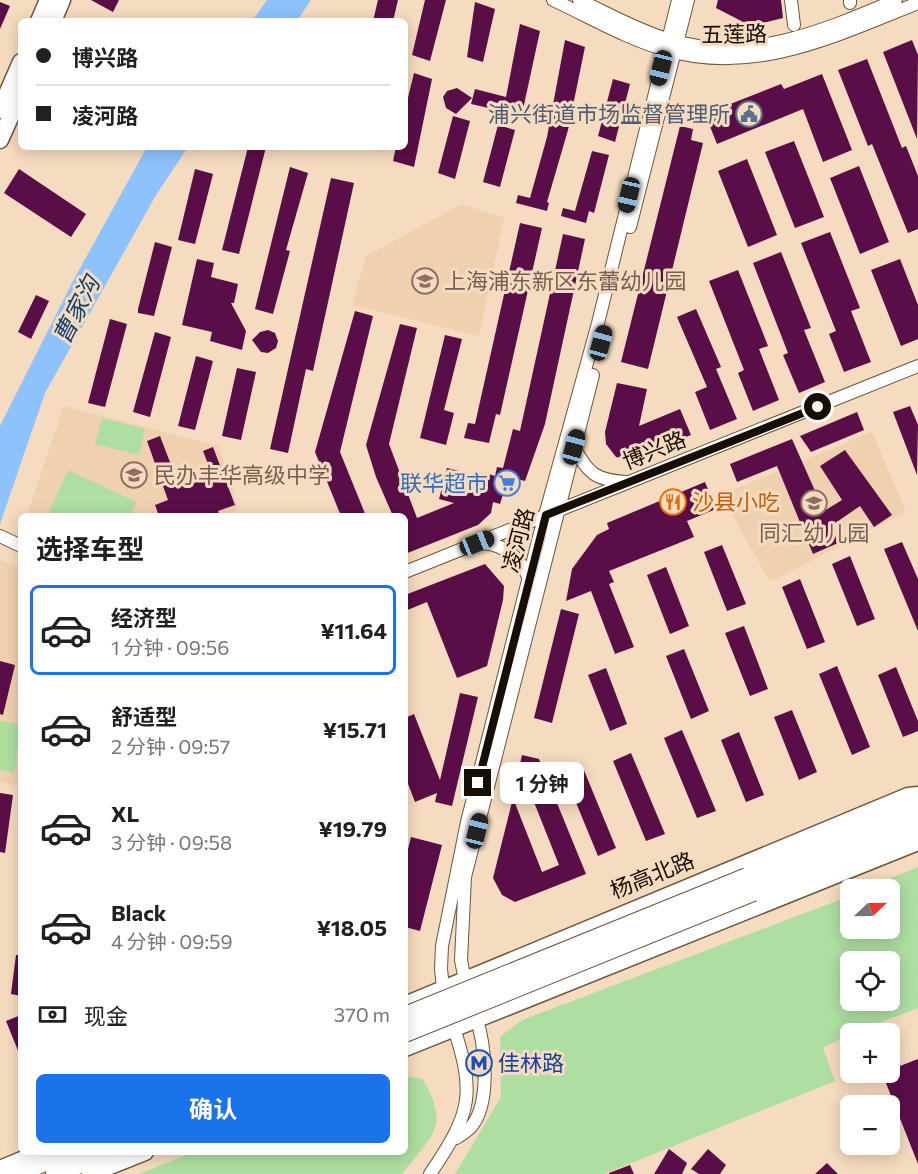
<!DOCTYPE html>
<html lang="zh">
<head>
<meta charset="utf-8">
<style>
  :root { --surface:#fff; --page:#f6f6f6; --text:#202124; --muted:#757577; --line:#e0e0e0; --accent:#1a73e8 }
  body { margin:0; font-family:Commissioner,"Noto Sans SC",sans-serif; background:var(--page); color:var(--text); height:100vh; display:flex; flex-direction:column; font-size:22px; white-space:nowrap }
  * { box-sizing:border-box; margin:0 }
  p { font-size:20px; color:var(--muted) }
  .icon { flex:none; width:33px; height:33px; fill:none; stroke:currentColor; stroke-width:2; stroke-linecap:round; stroke-linejoin:round }
  .map { position:relative; flex:1; overflow:hidden }
  .side { position:absolute; left:18px; top:513px; width:390px; height:642px; display:flex; flex-direction:column; background:var(--surface); border-radius:9px; box-shadow:0 3px 15px #0003 }
  .side>* { flex:none }
  .guide { position:absolute; left:18px; top:18px; width:390px; height:132px; border-radius:9px; box-shadow:0 3px 15px #0003; display:grid; align-content:center; height:132px; padding:0 18px; background:var(--surface) }
  .needle { width:39px; rotate:68deg }
  .buttons { position:absolute; left:840px; top:879px; display:grid; gap:12px }
  .buttons a { display:grid; place-items:center; width:60px; height:60px; border-radius:9px; background:var(--surface); box-shadow:0 3px 15px #0003; font-size:30px }
  .end { position:absolute; width:27px; height:27px; margin:-14px; border:8px solid #170e05; background:#fff; box-shadow:0 0 0 3px #fff }
  .from { border-radius:50% }
  .bubble { position:absolute; height:42px; border-radius:9px; background:var(--surface); box-shadow:0 3px 15px #0003; font-size:20px; font-weight:700; line-height:42px; text-align:center }
  .car { position:absolute; width:18px; height:36px; margin:-18px -9px; border-radius:8px; box-shadow:0 0 4px 2px #0007; background:linear-gradient(#222 24%,#8ab4d8 0 40%,#222 0 76%,#8ab4d8 0 86%,#222 0) }
  .guide b { display:flex; align-items:center; gap:21px; height:57px; font-size:22px }
  .guide b+b { border-top:2px solid var(--line) }
  .guide i { width:15px; height:15px; background:var(--text) }
  ul { padding:0; list-style:none }
  li { display:flex; align-items:center; gap:18px; height:90px; margin:0 12px 9px; padding:0 6px; border:3px solid transparent; border-radius:9px }
  li div { flex:1 }
  li b { display:block; font-size:22px }
  li em { font-style:normal; font-weight:700 }
  li.selected { border-color:var(--accent) }
  li>.icon { width:54px; height:54px; stroke-width:1.5 }
  h2 { padding:0 18px; font-size:27px; line-height:72px }
  .pay { display:flex; align-items:center; gap:15px; height:66px; padding:0 18px; font-size:22px }
  .pay p { margin-inline-start:auto }
  .button { display:flex; gap:12px; margin-top:auto; padding:12px 18px }
  .button a { flex:1; height:69px; border-radius:9px; background:var(--accent); color:#fff; font-size:24px; font-weight:700; line-height:69px; text-align:center }
  .map>svg:first-child { display:block }
  .built { fill:#f0d1af }
  .green { fill:#aedfa1; fill-rule:evenodd }
  .water { fill:#8dc2fc }
  .building { fill:#5a0e47 }
  .lines { fill:none; stroke-linecap:round; stroke-linejoin:round }
  .minor-casing { stroke:#6c563d; stroke-width:14 }
  .major-casing { stroke:#6c563d; stroke-width:19 }
  .highway-casing { stroke:#6c563d; stroke-width:20 }
  .minor { stroke:#fff; stroke-width:12 }
  .major { stroke:#fff; stroke-width:16 }
  .highway { stroke:#fff; stroke-width:18 }
  .highway-bridge-casing { stroke:#6c563d; stroke-width:20; stroke-linecap:butt }
  .highway-bridge { stroke:#fff; stroke-width:18 }
  .route { stroke:#170e05; stroke-width:8 }
  .labels { text-anchor:middle; stroke-width:6; stroke-linejoin:round; paint-order:stroke }
  .street-label { font-size:22px; fill:#170e05; stroke:#f5dbbf }
  .service-label { font-size:22px; fill:#4e5e75; stroke:#f5dbbf; text-anchor:end }
  .education-label { font-size:22px; fill:#785e54; stroke:#f5dbbf; text-anchor:start }
  .shop-label { font-size:22px; fill:#366cbe; stroke:#f5dbbf; text-anchor:end }
  .food-label { font-size:22px; fill:#c56008; stroke:#f5dbbf; text-anchor:start }
  .transit-label { font-size:22px; fill:#164399; stroke:#f5dbbf; text-anchor:start }
  .water-label { font-size:24px; font-style:italic; fill:#134270; stroke:#f5dbbf }
</style>
</head>
<body>
<div class="map">
<svg width="918" height="1174" viewBox="0 0 918 1174">
  <rect width="100%" height="100%" fill="#f5dbbf"/>
  <path class="built" d="M462,204L504,218L479,336L352,305L366,256Z
    M64,406L219,446L237,504L234,516H27Z
    M872,432L906,512L770,582L721,495Z
    M0,560L21,568V787L0,782Z"/>
  <path class="green" d="M102,418L145,429L139,455L95,444Z
    M68,470L137,502L130,516H60L49,511Z
    M0,721L21,725L14,773L0,770Z
    M918,867V1008L850,1034L823,1048L835,1081L604,1174H455L501,1097L500,1037L522,1020L850,896V928H890V890L865,889ZM850,962H890V1000H850Z
    M405,1076L423,1079C450,1128 433,1134 402,1174H139L194,1152H405Z"/>
  <path class="water" d="M267,0H311L297,21H252Z
    M147,147H188L156,195L45,393L0,524V426L73,281Z"/>
  <path class="building" d="M91,0H119L113,12Z
    M378,0H398L393,21H373Z
    M425,0H446L430,61L412,55Z
    M718,0H781L783,18L751,26L716,8Z
    M0,2L10,6L0,29Z
    M475,2L495,9L483,62L467,57Z
    M520,24L540,31L522,114L495,102L493,109L471,104L475,89L506,97Z
    M565,40L585,47L568,130L547,202L549,203L547,211L516,203L518,195L530,198L547,137Z
    M912,40L918,55L917,139L883,52Z
    M867,59L902,148L906,146L918,176V229L908,233L872,144L868,146L838,70Z
    M414,73L432,79L414,167L393,161L396,147H405V110Z
    M822,74L852,150L823,162L803,109L717,144L705,114L781,84L784,89Z
    M613,79L630,84L615,142L598,136Z
    M457,88L472,98L456,114L446,108L443,97L447,91Z
    M453,116L470,121L455,179L438,173Z
    M498,125L515,130L500,187L483,182Z
    M680,126L693,129L691,140L703,143L648,369L621,362Z
    M794,141L824,217L795,228L765,152Z
    M248,147H266L239,254L222,250Z
    M592,151L609,155L594,213L589,211L586,223L561,216L563,208L575,211Z
    M747,159L777,235L748,247L718,171Z
    M859,166L889,242L860,254L830,178Z
    M290,167L308,173L286,250L290,251L273,314L255,309Z
    M19,169L86,214L71,237L4,193Z
    M195,169L213,174L195,244L178,240Z
    M331,178L354,183L313,371L306,369L288,453L270,449Z
    M520,223L542,228L500,415L496,414L489,443L464,438L468,423L475,424Z
    M830,232L860,308L851,311L871,362L844,372L829,334L836,331L801,243Z
    M563,234L585,239L545,424L525,481L517,479L513,493L504,491L500,504L493,502L491,513L478,525L405,554V516H393L376,477L366,445L400,324L417,328L389,444L417,518L454,503L439,499L447,468L484,477L485,473L495,476L497,467L503,468L513,429L520,431Z
    M155,242L172,247L154,316L138,313V309Z
    M781,252L811,328L804,330L825,382L799,393L783,355L788,353L753,263Z
    M197,259L214,263L211,277L238,284L234,303H231L246,331L242,350L210,341L212,332L182,325Z
    M900,259L918,305V339L901,346L871,270Z
    M738,270L768,346L759,349L779,400L753,411L738,373L744,370L709,281Z
    M36,295L49,301L31,339L18,332Z
    M696,309L721,367L716,369L737,419L710,430L695,392L707,387L677,317Z
    M355,311L373,316L340,452L366,516H341L315,452Z
    M110,319L127,324L105,407L88,403Z
    M268,330L275,333L278,341L276,348L268,353L261,352L252,340L260,332Z
    M155,332L171,337L150,417L133,412Z
    M445,335L462,339L444,410L454,413L446,445L420,438Z
    M196,356L213,361L195,430L178,426Z
    M237,368L256,372L241,440L222,436Z
    M617,383L647,389L639,426L680,409L691,435L630,459L616,457L606,444L605,432Z
    M910,406L918,425L917,475L893,412Z
    M857,412L864,430L811,452L800,436Z
    M160,436L179,486L212,474L203,451L213,447L235,505L218,511L220,516H159L155,505L168,500L147,441Z
    M792,439L824,511L842,500L820,466L845,450L892,515L874,527L860,506L831,526L838,543L813,554L777,466L737,482L730,464Z
    M705,482L716,509L687,521L694,537L609,571L614,582L609,584L634,647L615,654L591,591L566,601L572,569L597,535L609,529L607,523Z
    M902,542L918,579V631L884,549Z
    M722,545L746,604L727,611L704,552Z
    M850,556L875,619L857,626L832,564Z
    M485,564L504,586L503,600L487,666L457,678L427,602L405,611V595Z
    M666,567L689,626L670,634L647,575Z
    M800,579L825,642L807,649L782,587Z
    M561,609L579,614L552,723L534,718Z
    M744,626L768,689L750,696L725,633Z
    M684,649L709,711L691,719L666,656Z
    M0,661L15,665L3,715L0,714Z
    M837,666L870,747L852,755L819,674Z
    M896,667L918,721V731L903,737L878,675Z
    M606,668L627,724L610,731L588,675Z
    M460,693L478,697L452,806L435,802L437,793L415,802L405,776V718L414,714L440,780Z
    M792,710L817,772L799,780L774,717Z
    M682,730L716,811L697,818L664,738Z
    M739,732L764,795L746,802L721,740Z
    M631,753L665,834L646,841L613,761Z
    M522,755L539,759L586,874L515,902L502,895L493,878L513,798L542,872L559,865L524,777L518,773Z
    M583,768L616,848L598,856L565,776Z
    M0,793L13,795L5,853L0,852Z
    M411,837L442,845L420,931L405,927V861Z
    M16,955H21V996L11,994Z
    M21,1015V1058L6,1021Z
    M918,1059V1164L882,1073Z
    M669,1149L687,1163L682,1174H654Z
    M708,1149L726,1165L720,1174H699L691,1169Z
    M827,1163L838,1174H815Z
    M630,1165L634,1174H609V1173Z"/>
  <g class="lines">
    <g class="minor-casing">
      <path id="minor" d="M553,0C590,17 627,39 666,50C755,76 837,35 918,3
        M579,0C607,13 637,30 667,39C747,64 823,31 896,0
        M791,0L794,25
        M850,3V0
        M630,227L688,0
        M574,447C588,474 596,480 626,482
        M0,536L21,546
        M481,543C505,544 520,557 529,579
        M405,572L918,366
        M466,986L461,960L465,877L593,375
        M444,997L441,969L442,946L467,822L539,537L598,323L678,0
        M456,1138C461,1135 467,1131 471,1127C492,1102 485,1042 475,1014
        M430,1174C472,1112 476,1094 452,1022"/>
    </g>
    <g class="major-casing">
      <path id="major" d="M39,21L48,0
        M53,21L62,0
        M0,110L21,62
        M0,140L21,93
        M405,1005L908,796L918,795
        M405,1048L918,842
        M0,1169L41,1152
        M90,1174L145,1152"/>
    </g>
    <g class="highway-casing">
      <path id="highway" d="M747,877L918,809
        M753,892L918,827
        M15,1174L70,1152
        M55,1174L110,1152"/>
    </g>
    <use href="#minor" class="minor"/>
    <use href="#major" class="major"/>
    <use href="#highway" class="highway"/>
    <g class="highway-bridge-casing">
      <path id="highway-bridge" d="M405,1016L747,877
        M405,1033L753,892"/>
    </g>
    <use href="#highway-bridge" class="highway-bridge"/>
  </g>
  <g class="lines">
    <path class="route" d="M478,783L546,515L818,407"/>
  </g>
  <defs>
    <g id="civic-ring" transform="scale(1.35)"><circle r="9.5" fill="#f5dbbf" stroke="#5c6f8a" stroke-width="1.5"/><path d="M-.6-6.5H3V-4.5H.6V-3L4-1V1h2V6H-6V1h2V-1L-.6-3ZM-1.2 2.5V6h2.4V2.5Z" fill="#5c6f8a"/></g>
    <g id="school-ring" transform="scale(1.35)"><circle r="9.5" fill="#f5dbbf" stroke="#8d6e63" stroke-width="1.5"/><path d="M0-5L7-2L0 1L-7-2ZM-4 1L0 2.5L4 1V4Q0 6-4 4Z" fill="#8d6e63"/></g>
    <g id="supermarket-ring" transform="scale(1.35)"><circle r="9.5" fill="#f5dbbf" stroke="#3f7fe0" stroke-width="1.5"/><path d="M-6-5.5h2.5l.6 2H6L4.5 2H-2.5L-4.4-4H-6ZM-1.5 3.2a1.3 1.3 0 1 0 .1 0ZM3 3.2a1.3 1.3 0 1 0 .1 0Z" fill="#3f7fe0"/></g>
    <g id="restaurant-ring" transform="scale(1.35)"><circle r="9.5" fill="#f5dbbf" stroke="#e8710a" stroke-width="1.5"/><path d="M-5-6h1v4h1v-4h1v4h1v-4h1v5L-1.5 .5V6h-2V.5L-5-1ZM5-6V6H3V1.5H1.5Q1.5-4 5-6Z" fill="#e8710a"/></g>
    <g id="metro-ring" transform="scale(1.35)"><circle r="9.5" fill="#f5dbbf" stroke="#1a4fb4" stroke-width="1.5"/><path d="M-5.5 5V-5H-3L0 0L3-5H5.5V5H3V-.5L0 4L-3-.5V5Z" fill="#1a4fb4"/></g>
  </defs>
  <g fill-rule="evenodd">
    <use href="#civic-ring" x="749" y="114"/>
    <use href="#school-ring" x="425" y="281"/>
    <use href="#school-ring" x="134" y="475"/>
    <use href="#supermarket-ring" x="507" y="483"/>
    <use href="#restaurant-ring" x="673" y="502"/>
    <use href="#school-ring" x="814" y="503"/>
    <use href="#metro-ring" x="479" y="1063"/>
  </g>
  <g class="labels">
    <g class="street-label">
      <text transform="translate(734 34) rotate(-1)" y="8">五莲路</text>
      <text transform="translate(654 450) rotate(-22)" y="8">博兴路</text>
      <text transform="translate(518 540) rotate(-75)" y="8">凌河路</text>
      <text transform="translate(652 875) rotate(-22)" y="8">杨高北路</text>
    </g>
    <g class="service-label">
      <text x="730" y="122">浦兴街道市场监督管理所</text>
    </g>
    <g class="education-label">
      <text x="444" y="289">上海浦东新区东蕾幼儿园</text>
      <text x="154" y="483">民办丰华高级中学</text>
      <text x="814" y="541" text-anchor="middle">同汇幼儿园</text>
    </g>
    <g class="shop-label">
      <text x="488" y="491">联华超市</text>
    </g>
    <g class="food-label">
      <text x="692" y="510">沙县小吃</text>
    </g>
    <g class="transit-label">
      <text x="498" y="1071">佳林路</text>
    </g>
    <g class="water-label">
      <text transform="translate(77 310) rotate(-63)" y="8">曹家沟</text>
    </g>
  </g>
</svg>
<div class="buttons">
<a><svg class="needle" viewBox="-14 -14 28 28"><path d="M0-13l5 13h-10z" fill="#e53935"/><path d="M0 13l5-13h-10z" fill="#757577"/></svg></a>
<a><svg class="icon" aria-label="locate" viewBox="0 0 24 24"><circle cx="12" cy="12" r="6"/><path d="M12 2v4M12 18v4M2 12h4M18 12h4"/></svg></a>
<a>+</a>
<a>−</a>
</div>
<i class="end from" style="left:818px;top:407px"></i>
<i class="end" style="left:478px;top:783px"></i>
<div class="bubble" style="left:500px;top:762px;width:84px">1 分钟</div>
<i class="car" style="left:661px;top:68px;rotate:194deg"></i>
<i class="car" style="left:629px;top:195px;rotate:193deg"></i>
<i class="car" style="left:601px;top:343px;rotate:15deg"></i>
<i class="car" style="left:574px;top:447px;rotate:15deg"></i>
<i class="car" style="left:477px;top:543px;rotate:68deg"></i>
<i class="car" style="left:477px;top:831px;rotate:14deg"></i>
<div class="guide">
<b><i class="from"></i>博兴路</b>
<b><i></i>凌河路</b>
</div>
<section class="side">
<h2>选择车型</h2>
<ul>
<li class="selected"><svg class="icon" aria-label="car" viewBox="0 0 24 24"><path d="M5 17H2v-5l4-1 3-4h7l3 4 3 1v5h-3M9 17h6M6 11h13"/><circle cx="7" cy="17" r="2"/><circle cx="17" cy="17" r="2"/></svg><div><b>经济型</b><p>1 分钟 · 09:56</p></div><em>¥11.64</em></li>
<li><svg class="icon" aria-label="car" viewBox="0 0 24 24"><path d="M5 17H2v-5l4-1 3-4h7l3 4 3 1v5h-3M9 17h6M6 11h13"/><circle cx="7" cy="17" r="2"/><circle cx="17" cy="17" r="2"/></svg><div><b>舒适型</b><p>2 分钟 · 09:57</p></div><em>¥15.71</em></li>
<li><svg class="icon" aria-label="car" viewBox="0 0 24 24"><path d="M5 17H2v-5l4-1 3-4h7l3 4 3 1v5h-3M9 17h6M6 11h13"/><circle cx="7" cy="17" r="2"/><circle cx="17" cy="17" r="2"/></svg><div><b>XL</b><p>3 分钟 · 09:58</p></div><em>¥19.79</em></li>
<li><svg class="icon" aria-label="car" viewBox="0 0 24 24"><path d="M5 17H2v-5l4-1 3-4h7l3 4 3 1v5h-3M9 17h6M6 11h13"/><circle cx="7" cy="17" r="2"/><circle cx="17" cy="17" r="2"/></svg><div><b>Black</b><p>4 分钟 · 09:59</p></div><em>¥18.05</em></li>
</ul>
<div class="pay"><svg class="icon" aria-label="cash" viewBox="0 0 24 24"><path d="M3 7h18v10H3z"/><circle cx="12" cy="12" r="2"/></svg>现金<p>370 m</p></div>
<div class="button"><a>确认</a></div>
</section>
</div>
</body>
</html>
